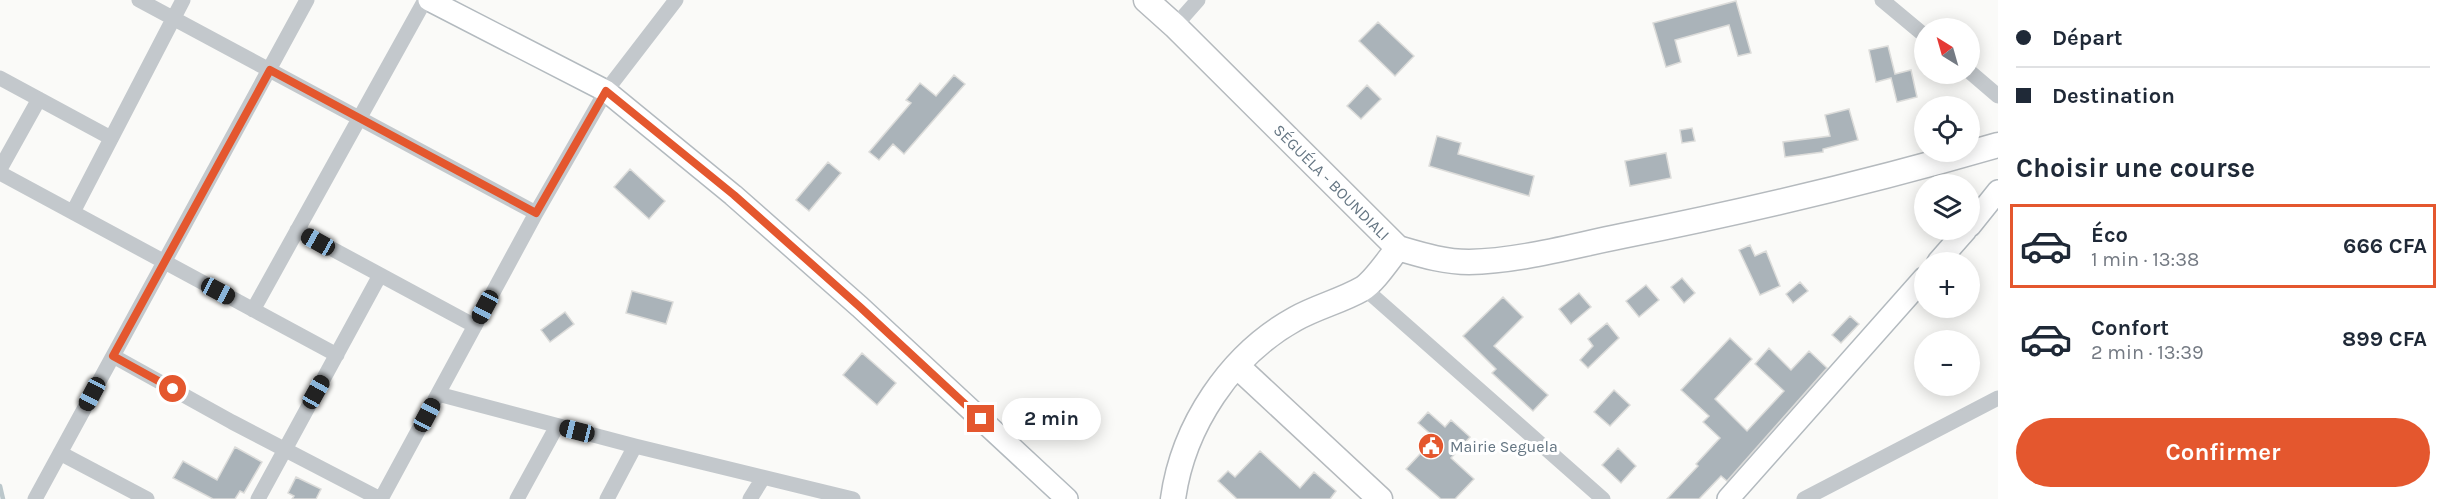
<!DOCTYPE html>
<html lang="fr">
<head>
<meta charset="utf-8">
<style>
  :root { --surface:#fff; --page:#f6f6f7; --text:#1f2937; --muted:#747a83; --line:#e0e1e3; --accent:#e4572e }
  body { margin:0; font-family:Karla,sans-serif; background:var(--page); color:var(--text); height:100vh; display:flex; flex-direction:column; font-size:22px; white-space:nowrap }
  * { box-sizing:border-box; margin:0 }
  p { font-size:20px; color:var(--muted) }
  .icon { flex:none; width:33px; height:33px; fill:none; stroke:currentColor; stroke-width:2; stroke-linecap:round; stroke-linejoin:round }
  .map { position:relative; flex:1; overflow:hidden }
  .sheet { display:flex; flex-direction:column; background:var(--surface); width:450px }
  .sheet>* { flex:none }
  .guide { display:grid; align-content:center; height:132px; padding:0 18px; background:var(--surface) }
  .needle { width:39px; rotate:323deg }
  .fabs { position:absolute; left:1914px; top:18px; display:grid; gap:12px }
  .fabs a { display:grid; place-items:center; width:66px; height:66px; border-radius:50%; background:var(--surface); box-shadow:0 3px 15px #0003; font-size:30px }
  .end { position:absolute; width:27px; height:27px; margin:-14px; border:8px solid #e4572e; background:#fff; box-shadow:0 0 0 3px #fff }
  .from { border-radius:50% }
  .bubble { position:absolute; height:42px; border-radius:21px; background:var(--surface); box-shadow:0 3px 15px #0003; font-size:20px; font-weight:700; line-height:42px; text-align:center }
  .car { position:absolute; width:18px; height:36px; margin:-18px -9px; border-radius:8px; box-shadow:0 0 4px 2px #0007; background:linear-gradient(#222 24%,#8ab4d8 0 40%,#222 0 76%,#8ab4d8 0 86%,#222 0) }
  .guide b { display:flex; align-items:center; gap:21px; height:57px; font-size:22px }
  .guide b+b { border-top:2px solid var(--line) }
  .guide i { width:15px; height:15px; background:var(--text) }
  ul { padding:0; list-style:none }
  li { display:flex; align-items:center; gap:18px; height:84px; margin:0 12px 9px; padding:0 6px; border:3px solid transparent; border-radius:0px }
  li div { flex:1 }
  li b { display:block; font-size:22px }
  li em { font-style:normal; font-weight:700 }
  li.on { border-color:var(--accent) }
  li>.icon { width:54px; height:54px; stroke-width:1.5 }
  h2 { padding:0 18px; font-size:27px; line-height:72px }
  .button { display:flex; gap:12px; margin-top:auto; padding:12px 18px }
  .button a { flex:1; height:69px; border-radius:36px; background:var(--accent); color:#fff; font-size:24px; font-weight:700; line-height:69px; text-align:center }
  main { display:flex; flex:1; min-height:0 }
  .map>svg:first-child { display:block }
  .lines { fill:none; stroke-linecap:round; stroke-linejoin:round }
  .stream { stroke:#bbc7cb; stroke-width:4.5 }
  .building { fill:#aab3b9; stroke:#dcdcda; stroke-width:1.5 }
  .secondary-casing { stroke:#b3babf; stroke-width:24 }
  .primary-casing { stroke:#b5babe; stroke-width:27 }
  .street { stroke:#c3c8cc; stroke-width:15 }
  .secondary { stroke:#fff; stroke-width:21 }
  .primary { stroke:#fff; stroke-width:24 }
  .route { stroke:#e4572e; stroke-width:8 }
  .labels { text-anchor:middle; stroke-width:6; stroke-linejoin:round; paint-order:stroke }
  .street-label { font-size:16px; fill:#657683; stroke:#fff }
  .poi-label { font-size:16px; fill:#657683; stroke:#fff; text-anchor:start }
</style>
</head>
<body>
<main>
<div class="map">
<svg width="1998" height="499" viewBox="0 0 1998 499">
  <rect width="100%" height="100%" fill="#fafaf8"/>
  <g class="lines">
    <path class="stream" d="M0,486L3,499"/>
  </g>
  <path class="building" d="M1736,1L1751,53L1738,56L1729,25L1675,40L1681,62L1666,67L1653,23Z
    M1378,22L1414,56L1395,76L1359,41Z
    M1888,46L1895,74L1911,70L1917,97L1897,102L1891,78L1876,82L1869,50Z
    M954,75L965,84L904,154L893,144L879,160L869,152L911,103L906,100L920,83L936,96Z
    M1367,85L1381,99L1361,119L1347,106Z
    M1849,109L1858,140L1823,149V152L1785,157L1783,142L1830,136L1825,115Z
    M1692,128L1695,141L1682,143L1680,130Z
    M1437,136L1461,143L1458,154L1534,176L1529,196L1429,166Z
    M1666,153L1671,178L1630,186L1625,161Z
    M828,162L841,173L809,211L796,200Z
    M630,169L665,201L649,219L614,187Z
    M1750,245L1755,256L1766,251L1780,286L1760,295L1739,250Z
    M1682,278L1695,293L1684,303L1671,287Z
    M1800,282L1808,291L1793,303L1786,294Z
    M1646,285L1659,300L1639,317L1626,301Z
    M632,291L673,302L666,324L626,313Z
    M1579,293L1591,307L1571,324L1559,309Z
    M1503,297L1523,317L1494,346L1548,395L1533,411L1492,373L1496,369L1463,336Z
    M565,312L574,324L550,342L541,330Z
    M1850,316L1859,324L1841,343L1832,335Z
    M1607,323L1619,338L1588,368L1580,360L1593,346L1588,339Z
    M1730,338L1752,359L1715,399L1747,431L1784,391L1755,364L1769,348L1791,370L1809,351L1827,368L1727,481L1721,476L1699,499H1667L1698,466L1696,464L1720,438L1703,422L1709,416L1681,390Z
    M862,353L896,383L877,405L843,375Z
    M1614,390L1630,405L1610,426L1594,412Z
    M1428,412L1445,427L1451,420L1470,437L1451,458L1474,479L1455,499H1441L1406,469L1435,438L1418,423Z
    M235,447L262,462L244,493L240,491L235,499H213L173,478L183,461L217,480Z
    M1618,448L1636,466L1621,483L1602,465Z
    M1260,451L1300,488L1314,472L1336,491L1330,499H1237L1218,481L1228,471L1235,477Z
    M296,477L321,489L316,499H292L294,496L288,493Z"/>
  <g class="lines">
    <g class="secondary-casing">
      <path id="secondary" d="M429,0L606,91L733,195L860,307L1067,499
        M1970,226L1998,191
        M1938,262L1966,230
        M1728,499L1924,278"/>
    </g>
    <g class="primary-casing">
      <path id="primary" d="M1146,0L1175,26L1398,248C1422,255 1444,262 1469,262C1520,261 1572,246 1622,236C1748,211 1874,181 1998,145
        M1237,366L1380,499
        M1173,499C1183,426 1230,355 1295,319C1316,307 1341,301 1362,289C1374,282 1389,259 1398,248"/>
    </g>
    <path class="street" d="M139,0L536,213
      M1882,0L1924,35
      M1175,26L1198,0
      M1970,72L1998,96
      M0,78L111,138
      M0,169L39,99
      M0,173L337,355
      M73,212L183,0
      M297,230L475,326
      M1364,288L1603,499
      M253,310L425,0
      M113,356L232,422L380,499
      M438,394L635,446L853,499
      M60,453L147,499
      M35,499L307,0
      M258,499L380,275
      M381,499L536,213L606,91L676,0
      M517,499L557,426
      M607,499L635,446
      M750,499L763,478
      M1804,499L1998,398"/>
    <use href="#secondary" class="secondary"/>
    <use href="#primary" class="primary"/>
  </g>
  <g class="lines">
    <path class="route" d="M173,389L113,356L270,70L536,213L606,91L734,195L860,307L981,419"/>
  </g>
  <defs>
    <g id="civic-disc" transform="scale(1.35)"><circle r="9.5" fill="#e4572e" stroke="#fff"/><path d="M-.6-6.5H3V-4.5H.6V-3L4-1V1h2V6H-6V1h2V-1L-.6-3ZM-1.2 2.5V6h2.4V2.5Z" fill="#fff"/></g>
  </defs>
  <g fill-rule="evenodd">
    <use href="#civic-disc" x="1431" y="446"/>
  </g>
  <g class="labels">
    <g class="street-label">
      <text transform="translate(1332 182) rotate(45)" y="6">SÉGUÉLA - BOUNDIALI</text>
    </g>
    <g class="poi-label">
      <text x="1450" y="452">Mairie Seguela</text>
    </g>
  </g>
</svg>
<div class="fabs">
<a><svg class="needle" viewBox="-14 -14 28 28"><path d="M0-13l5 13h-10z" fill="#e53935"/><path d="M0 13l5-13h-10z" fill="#747a83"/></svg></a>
<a><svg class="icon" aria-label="locate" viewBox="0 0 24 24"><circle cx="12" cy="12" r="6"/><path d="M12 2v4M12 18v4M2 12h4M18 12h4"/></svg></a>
<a><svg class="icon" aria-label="layers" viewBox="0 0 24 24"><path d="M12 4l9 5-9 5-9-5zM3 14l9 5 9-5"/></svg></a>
<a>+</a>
<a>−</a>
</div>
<i class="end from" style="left:173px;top:389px"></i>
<i class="end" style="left:981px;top:419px"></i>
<div class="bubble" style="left:1002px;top:398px;width:99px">2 min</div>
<i class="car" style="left:318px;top:242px;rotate:299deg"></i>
<i class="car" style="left:218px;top:291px;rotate:118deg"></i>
<i class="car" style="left:485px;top:307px;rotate:208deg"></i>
<i class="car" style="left:316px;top:392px;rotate:29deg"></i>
<i class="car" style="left:92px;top:394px;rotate:208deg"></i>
<i class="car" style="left:427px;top:415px;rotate:28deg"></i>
<i class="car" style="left:577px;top:431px;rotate:284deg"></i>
</div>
<section class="sheet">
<div class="guide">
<b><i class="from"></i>Départ</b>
<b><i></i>Destination</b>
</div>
<h2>Choisir une course</h2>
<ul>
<li class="on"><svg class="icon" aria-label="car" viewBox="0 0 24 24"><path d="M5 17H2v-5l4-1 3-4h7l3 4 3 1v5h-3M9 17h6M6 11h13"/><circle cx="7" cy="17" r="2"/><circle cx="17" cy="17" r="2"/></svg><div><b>Éco</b><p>1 min · 13:38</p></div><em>666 CFA</em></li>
<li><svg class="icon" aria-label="car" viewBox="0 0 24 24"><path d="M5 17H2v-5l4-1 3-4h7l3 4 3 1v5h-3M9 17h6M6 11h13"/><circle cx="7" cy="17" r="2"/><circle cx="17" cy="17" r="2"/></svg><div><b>Confort</b><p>2 min · 13:39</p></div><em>899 CFA</em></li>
</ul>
<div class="button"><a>Confirmer</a></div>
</section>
</main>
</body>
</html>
